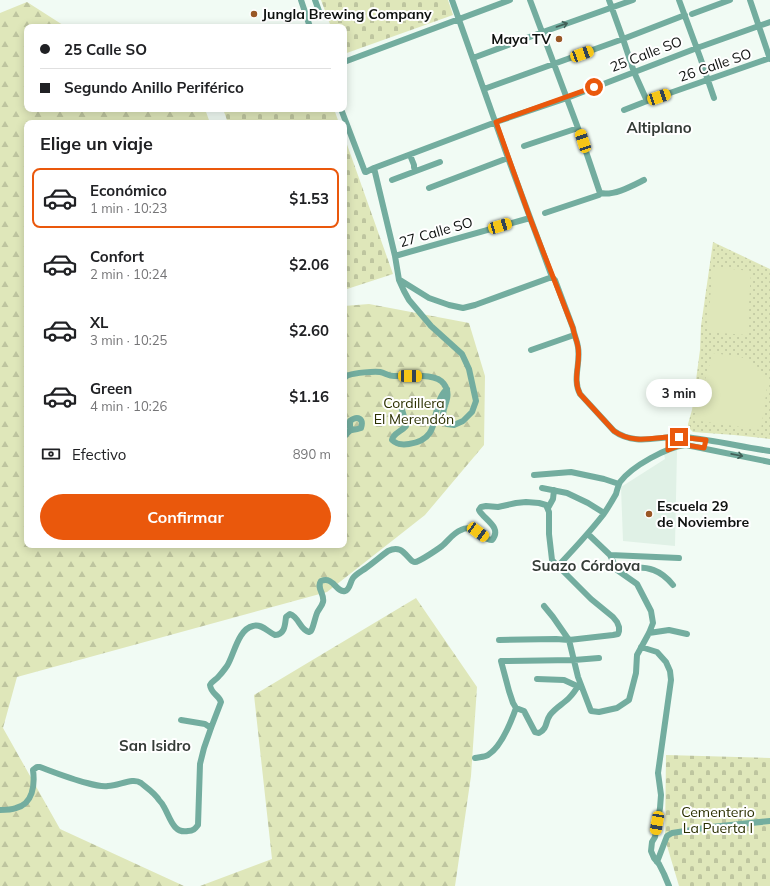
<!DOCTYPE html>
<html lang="es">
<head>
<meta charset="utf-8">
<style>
  :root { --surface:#fff; --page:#f6f6f6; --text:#202124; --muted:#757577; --line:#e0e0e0; --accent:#ea580c }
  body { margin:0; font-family:Mulish,sans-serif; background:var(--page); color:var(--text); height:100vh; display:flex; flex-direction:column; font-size:15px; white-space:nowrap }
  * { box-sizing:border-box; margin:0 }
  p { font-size:13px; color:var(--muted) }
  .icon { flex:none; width:22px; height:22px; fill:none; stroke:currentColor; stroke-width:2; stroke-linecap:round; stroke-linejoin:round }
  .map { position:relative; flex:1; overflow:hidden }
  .side { position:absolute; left:24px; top:120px; width:323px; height:428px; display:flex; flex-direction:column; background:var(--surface); border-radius:8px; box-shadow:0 2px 10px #0003 }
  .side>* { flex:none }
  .guide { position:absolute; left:24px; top:24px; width:323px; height:88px; border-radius:8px; box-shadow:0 2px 10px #0003; display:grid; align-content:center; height:88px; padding:0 16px; background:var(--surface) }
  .end { position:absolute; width:18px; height:18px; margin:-9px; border:5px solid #ea580c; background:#fff; box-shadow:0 0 0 2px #fff }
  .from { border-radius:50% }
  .bubble { position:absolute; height:28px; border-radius:14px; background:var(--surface); box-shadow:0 2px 10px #0003; font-size:13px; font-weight:700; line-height:28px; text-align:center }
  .car { position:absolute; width:12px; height:24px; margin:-12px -6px; border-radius:5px; box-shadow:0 0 3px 1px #0007; background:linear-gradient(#f5c518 24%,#345 0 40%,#f5c518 0 76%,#345 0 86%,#f5c518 0) }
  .guide b { display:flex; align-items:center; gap:14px; height:38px; font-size:15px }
  .guide b+b { border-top:1px solid var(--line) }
  .guide i { width:10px; height:10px; background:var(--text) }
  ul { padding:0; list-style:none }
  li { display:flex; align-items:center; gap:12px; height:60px; margin:0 8px 6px; padding:0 8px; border:2px solid transparent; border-radius:8px }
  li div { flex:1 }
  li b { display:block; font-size:15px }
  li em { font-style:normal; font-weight:700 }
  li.current { border-color:var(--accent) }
  li>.icon { width:36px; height:36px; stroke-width:1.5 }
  h2 { padding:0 16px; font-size:18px; line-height:48px }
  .pay { display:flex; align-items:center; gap:10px; height:44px; padding:0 16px; font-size:15px }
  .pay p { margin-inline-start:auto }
  .button { display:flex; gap:8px; margin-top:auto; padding:8px 16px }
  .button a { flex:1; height:46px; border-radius:24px; background:var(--accent); color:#fff; font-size:16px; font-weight:700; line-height:46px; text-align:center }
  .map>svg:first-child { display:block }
  .built { fill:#e0f1e6 }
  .grass { fill:url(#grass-dots) }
  .forest { fill:url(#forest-firs) }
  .cemetery { fill:url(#cemetery-stones) }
  .garden { fill:#dfe7ba }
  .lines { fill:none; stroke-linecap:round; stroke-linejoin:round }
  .minor { stroke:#73ad9f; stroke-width:6 }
  .oneway { stroke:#416058 }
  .route { stroke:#ea580c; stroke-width:5 }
  .poi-dot { fill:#995725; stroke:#fff; stroke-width:1.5 }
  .labels { text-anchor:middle; stroke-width:4; stroke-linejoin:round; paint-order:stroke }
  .poi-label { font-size:14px; font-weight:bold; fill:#0f1210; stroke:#fff; text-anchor:start }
  .street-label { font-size:14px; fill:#0f1210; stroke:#fff }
  .park-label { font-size:14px; fill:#2b3000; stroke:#fff }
  .neighbourhood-label { font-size:15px; font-weight:bold; fill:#353c37; stroke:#fff }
</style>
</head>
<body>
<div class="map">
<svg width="770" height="886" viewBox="0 0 770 886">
  <defs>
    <pattern id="grass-dots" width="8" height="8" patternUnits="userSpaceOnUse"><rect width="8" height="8" fill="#dfe7ba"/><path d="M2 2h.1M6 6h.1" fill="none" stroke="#bec59f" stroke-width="1.8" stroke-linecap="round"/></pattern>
    <pattern id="forest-firs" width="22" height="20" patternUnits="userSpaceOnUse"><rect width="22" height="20" fill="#dfe7ba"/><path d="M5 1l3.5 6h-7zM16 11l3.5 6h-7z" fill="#bec59f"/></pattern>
    <pattern id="cemetery-stones" width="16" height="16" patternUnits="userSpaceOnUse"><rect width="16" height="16" fill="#dfe7ba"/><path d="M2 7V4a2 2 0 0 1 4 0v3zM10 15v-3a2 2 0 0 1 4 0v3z" fill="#bec59f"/></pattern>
  </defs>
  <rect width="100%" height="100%" fill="#f1fbf4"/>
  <path class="built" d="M677,450L675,546L623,541L621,487L665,459L664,454Z"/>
  <path class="grass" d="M713,242L770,269V439L734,435L693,432L688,427V424L692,410L700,350L701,326Z"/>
  <path class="forest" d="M27,2L66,27H27V109H205L210,123H27V545H344V306L369,304L469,323L485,376L484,445L425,515L327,592L17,677L3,728L60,829L184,886H0V13Z
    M416,598L477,687L471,776L455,886H200L272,859L254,695Z"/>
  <path class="cemetery" d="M321,0H448L453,15L344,54V27H331Z
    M223,109H334L339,123H228Z
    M344,136L393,274L344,290Z
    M666,755L770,758V886H679L665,839Z"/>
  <path class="garden" d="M713,267L751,271L747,335L707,332Z
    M713,353L741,357L755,364L768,380L761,430L693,420Z"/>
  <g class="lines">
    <path class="minor" d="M301,0L310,27
      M315,0L319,11
      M452,0L508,158L552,277L555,280L573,328C574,335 577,340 578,347C581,363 572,379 580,394L614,431C636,447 661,435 685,437C714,440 742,447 770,451
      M530,0L578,128L600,193L599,195L545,213
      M609,0L623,39L634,72L647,101
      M679,0L700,57L714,98
      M750,0L770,59
      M692,14L730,0
      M473,58L543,32L633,0
      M344,62L510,0
      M484,89L623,39L685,15
      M341,109L365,172H366L374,168L496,122L567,98L697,48L770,22
      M624,110L647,101L770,58
      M524,146L578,128
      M410,155L414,165V167L415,171
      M392,180L440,162
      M429,188L508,158
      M600,193C614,196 632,186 644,180
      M395,256L530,218
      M400,280L429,298L449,305L463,308L475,305L552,277
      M531,350L574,335
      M344,378C346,377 347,375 349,375C355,373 374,371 380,372C385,373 389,376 394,376C408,377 436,372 444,384C454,398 439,409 444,419C444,420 447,424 447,424L454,425L463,421L472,412L476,401L469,369L462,354L431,326L409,300L404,291L399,280L395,256L374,168
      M400,403L406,423V426C401,432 393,433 392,440C397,445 403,445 409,444C445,439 428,407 447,389
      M344,437C353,426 350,432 361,428C364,419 358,415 350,421V428L352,429
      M534,475L571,472L604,479L619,484
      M542,488L567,493L588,503L604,513
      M548,508L553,499L554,490
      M610,555L679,558
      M558,566C574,549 589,533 603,515C608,508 612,501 616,494C617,490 618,486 620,482C632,466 667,447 686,445L770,462
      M617,570C621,568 625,568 630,568C648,566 661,570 673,585
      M544,606L553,617L569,640L578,677L591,711L599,712L617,708L629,700L636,673L637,655L649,633L653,623L651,611L637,584L617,570L610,555L588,534
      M649,633L669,630L687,634
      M641,647L657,652L666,662L670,671L671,680L658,773L661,795L660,808L655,837L652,842L651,851L654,858L659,864L664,874L669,886
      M537,679L564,680L577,686
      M580,683C577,688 573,694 569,698C563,704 555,708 550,715C545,722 548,728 539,733L535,732L524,711L516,708L513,703L509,691L501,661L574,660L599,658
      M181,720L205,724L211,728
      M475,758C479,757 485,757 488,755C501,747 511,722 516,708
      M0,810C5,810 11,810 16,808C33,804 35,785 33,770L37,767H40C56,773 71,779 87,783C94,785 101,787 108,786C119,786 133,777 141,783C147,788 155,793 159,800C161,802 163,805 164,807C170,817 173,834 188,831C193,831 195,829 198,825L200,764L204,748L211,728L221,702C219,695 211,694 210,685C212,681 216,680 219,676C222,673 224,670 227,666C234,655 238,629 253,626C261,623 268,632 275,635C285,634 285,625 286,617L290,614C299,617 300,630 309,632L311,631L312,629C314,624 315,618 317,613C319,609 322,606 323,602C325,594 316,588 321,581C334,576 336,593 345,591C350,590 350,582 353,578C356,574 362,571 366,568C373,563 380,557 388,551C400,545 404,553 412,561C413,561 413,562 415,562C419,562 438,549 442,546C448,541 453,533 461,530C475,523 481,540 492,540C503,527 483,519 479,510L481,507L486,506L498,507L516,503L526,502L539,503L546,505L549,512V534L552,560L591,599L613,617L617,622L619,627V631L618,634L613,635L569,640L556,639L499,640
      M657,862L667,836L672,833L711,827L770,821"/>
  </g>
  <defs><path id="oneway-shaft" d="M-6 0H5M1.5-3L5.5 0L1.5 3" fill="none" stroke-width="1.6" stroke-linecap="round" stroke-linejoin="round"/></defs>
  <g class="oneway">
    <use href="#oneway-shaft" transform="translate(562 25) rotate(-19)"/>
    <use href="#oneway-shaft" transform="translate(737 455) rotate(11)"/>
  </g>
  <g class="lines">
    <path class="route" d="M594,87L496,122L530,218L573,328C574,335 577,340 578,347C581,363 572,379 580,394L614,431C631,443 648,439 668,437V450L678,446L686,445L704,448L706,440L679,437"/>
  </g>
  <g class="poi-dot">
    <circle cx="254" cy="14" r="4"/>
    <circle cx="559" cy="39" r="4"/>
    <circle cx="649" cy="514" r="4"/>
  </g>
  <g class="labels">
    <g class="poi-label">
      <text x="262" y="19">Jungla Brewing Company</text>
      <text x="551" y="44" text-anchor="end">Maya TV</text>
      <text x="657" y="511">Escuela 29<tspan x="657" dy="16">de Noviembre</tspan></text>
    </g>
    <g class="street-label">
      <text transform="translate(646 54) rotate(-21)" y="5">25 Calle SO</text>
      <text transform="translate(715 65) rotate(-19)" y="5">26 Calle SO</text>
      <text transform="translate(436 232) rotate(-16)" y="5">27 Calle SO</text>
    </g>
    <g class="park-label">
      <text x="414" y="408">Cordillera<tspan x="414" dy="16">El Merendón</tspan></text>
      <text x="718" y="817">Cementerio<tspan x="718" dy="16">La Puerta I</tspan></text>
    </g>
    <g class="neighbourhood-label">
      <text x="659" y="133">Altiplano</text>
      <text x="586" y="571">Suazo Córdova</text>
      <text x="155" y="751">San Isidro</text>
    </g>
  </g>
</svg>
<i class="end from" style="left:594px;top:87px"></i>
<i class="end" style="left:679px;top:437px"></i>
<div class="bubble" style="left:646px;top:379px;width:66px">3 min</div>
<i class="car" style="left:582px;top:54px;rotate:70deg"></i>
<i class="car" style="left:659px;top:97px;rotate:71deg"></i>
<i class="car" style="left:583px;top:141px;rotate:342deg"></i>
<i class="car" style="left:500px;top:226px;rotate:74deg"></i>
<i class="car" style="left:410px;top:376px;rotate:91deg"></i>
<i class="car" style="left:478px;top:532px;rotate:126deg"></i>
<i class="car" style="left:657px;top:823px;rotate:190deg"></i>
<div class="guide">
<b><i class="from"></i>25 Calle SO</b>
<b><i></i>Segundo Anillo Periférico</b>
</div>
<section class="side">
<h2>Elige un viaje</h2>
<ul>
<li class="current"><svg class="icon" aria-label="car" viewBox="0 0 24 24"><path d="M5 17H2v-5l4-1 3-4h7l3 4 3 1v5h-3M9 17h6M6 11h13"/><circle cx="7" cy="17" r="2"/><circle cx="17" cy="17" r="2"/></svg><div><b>Económico</b><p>1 min · 10:23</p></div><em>$1.53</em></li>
<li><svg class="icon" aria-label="car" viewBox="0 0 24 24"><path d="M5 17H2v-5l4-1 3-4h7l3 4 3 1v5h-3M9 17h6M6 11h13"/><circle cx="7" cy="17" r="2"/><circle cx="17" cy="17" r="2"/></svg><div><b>Confort</b><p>2 min · 10:24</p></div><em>$2.06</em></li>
<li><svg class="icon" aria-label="car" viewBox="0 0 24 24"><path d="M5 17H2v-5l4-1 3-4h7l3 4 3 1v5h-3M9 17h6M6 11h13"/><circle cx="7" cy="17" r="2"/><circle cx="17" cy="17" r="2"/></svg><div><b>XL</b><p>3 min · 10:25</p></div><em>$2.60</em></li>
<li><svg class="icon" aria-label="car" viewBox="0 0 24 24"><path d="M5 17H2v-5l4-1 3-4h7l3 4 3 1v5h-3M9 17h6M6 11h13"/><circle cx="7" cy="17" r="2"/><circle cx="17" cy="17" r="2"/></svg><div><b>Green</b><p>4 min · 10:26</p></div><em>$1.16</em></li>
</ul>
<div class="pay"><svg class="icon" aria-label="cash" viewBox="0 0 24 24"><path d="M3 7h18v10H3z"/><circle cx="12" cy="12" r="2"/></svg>Efectivo<p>890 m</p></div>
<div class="button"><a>Confirmar</a></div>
</section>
</div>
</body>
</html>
